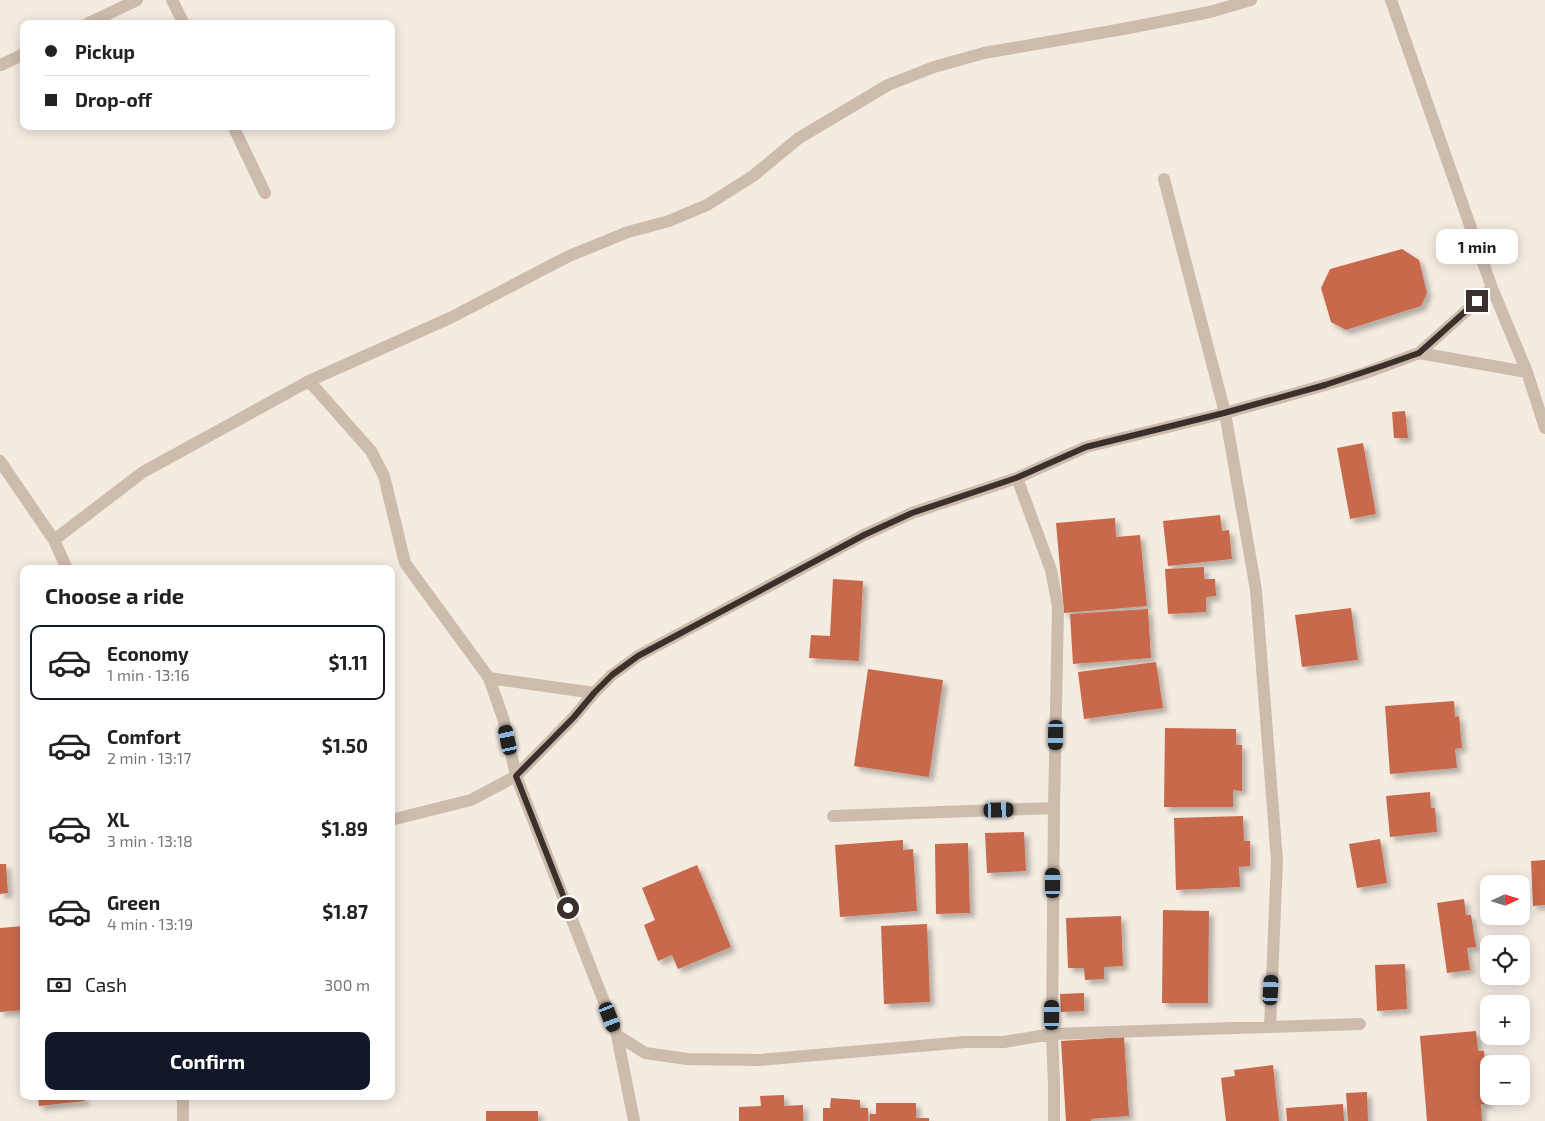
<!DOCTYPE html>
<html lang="en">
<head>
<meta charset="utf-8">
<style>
  :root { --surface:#fff; --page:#f2f2f2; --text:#222; --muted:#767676; --line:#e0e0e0; --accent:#111827 }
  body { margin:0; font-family:"Exo 2",sans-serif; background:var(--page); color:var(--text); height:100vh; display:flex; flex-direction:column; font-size:19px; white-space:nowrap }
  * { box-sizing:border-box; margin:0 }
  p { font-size:16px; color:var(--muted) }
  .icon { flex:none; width:28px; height:28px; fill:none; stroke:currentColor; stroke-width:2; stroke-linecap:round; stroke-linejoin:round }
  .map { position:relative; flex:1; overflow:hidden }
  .sheet { position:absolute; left:20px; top:565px; width:375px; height:535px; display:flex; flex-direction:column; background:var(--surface); border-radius:10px; box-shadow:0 2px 12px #0003 }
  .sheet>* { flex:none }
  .banner { position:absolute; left:20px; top:20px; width:375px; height:110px; border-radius:10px; box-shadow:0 2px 12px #0003; display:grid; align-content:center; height:110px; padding:0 25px; background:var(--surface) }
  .needle { width:32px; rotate:86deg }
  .tools { position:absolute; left:1480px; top:875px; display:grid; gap:10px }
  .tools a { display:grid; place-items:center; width:50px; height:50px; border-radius:10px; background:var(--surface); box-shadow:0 2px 12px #0003; font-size:25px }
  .end { position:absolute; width:22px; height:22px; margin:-11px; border:6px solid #3b302b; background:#fff; box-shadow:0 0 0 2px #fff }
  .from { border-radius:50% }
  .bubble { position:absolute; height:35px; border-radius:10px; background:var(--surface); box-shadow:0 2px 12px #0003; font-size:16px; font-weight:700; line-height:35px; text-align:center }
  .car { position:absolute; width:15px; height:30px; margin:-15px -8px; border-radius:6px; box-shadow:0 0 4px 1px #0007; background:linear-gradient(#222 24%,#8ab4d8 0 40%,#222 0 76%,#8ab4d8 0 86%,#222 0) }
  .banner b { display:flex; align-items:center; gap:18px; height:48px; font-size:19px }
  .banner b+b { border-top:1px solid var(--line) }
  .banner i { width:12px; height:12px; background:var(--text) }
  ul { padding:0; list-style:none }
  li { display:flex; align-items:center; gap:15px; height:75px; margin:0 10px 8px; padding:0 15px; border:2px solid transparent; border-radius:10px }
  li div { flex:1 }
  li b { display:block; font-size:19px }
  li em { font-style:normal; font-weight:700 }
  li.current { border-color:var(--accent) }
  li>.icon { width:45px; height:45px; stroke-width:1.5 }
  h2 { padding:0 25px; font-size:22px; line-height:60px }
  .pay { display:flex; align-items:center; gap:12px; height:55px; padding:0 25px; font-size:19px }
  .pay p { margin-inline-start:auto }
  .button { display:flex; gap:10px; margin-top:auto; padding:10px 25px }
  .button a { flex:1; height:58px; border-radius:10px; background:var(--accent); color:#fff; font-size:20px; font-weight:700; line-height:58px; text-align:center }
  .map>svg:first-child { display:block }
  .building { fill:#c8694b; filter:url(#shadow) }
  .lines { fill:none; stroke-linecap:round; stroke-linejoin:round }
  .minor { stroke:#cdbbac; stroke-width:12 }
  .route { stroke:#3b302b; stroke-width:6 }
</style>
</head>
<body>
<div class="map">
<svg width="1545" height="1121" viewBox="0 0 1545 1121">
  <defs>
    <filter id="shadow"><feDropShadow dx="4.5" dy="4.5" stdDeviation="2.5" flood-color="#0004"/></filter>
  </defs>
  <rect width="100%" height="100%" fill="#f4ebe1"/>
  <path class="building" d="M1402,249L1419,260L1427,293L1421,306L1346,330L1331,322L1321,288L1330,269Z
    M1405,411L1408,438H1394L1392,412Z
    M1363,443L1376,514L1350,519L1337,448Z
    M1220,515L1222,531L1229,530L1232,559L1168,566L1163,521Z
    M1115,518L1116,537L1140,535L1147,606L1064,613L1056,523Z
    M1204,567V579H1215L1216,596L1206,597V612L1168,614L1165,569Z
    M833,579L863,581L859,661L809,658L811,635L830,636Z
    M1351,608L1358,660L1302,667L1295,615Z
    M1148,609L1151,658L1073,664L1070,614Z
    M1156,662L1163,708L1084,719L1078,672Z
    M868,669L943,680L929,777L854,766Z
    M1454,701L1455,717L1459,716L1462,748L1455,749L1457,768L1390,774L1385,706Z
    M1165,728L1236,729V745H1242V791L1233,790V807H1164Z
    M1430,792L1431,808H1435L1437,832L1390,837L1386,796Z
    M1243,816L1244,841H1250V866L1239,867L1240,887L1176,890L1174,818Z
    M1024,832L1026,871L987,873L985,833Z
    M1380,839L1387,883L1357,888L1349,844Z
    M903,840V850L913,849L917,911L840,917L835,845Z
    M968,843L970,913L936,914L935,844Z
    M1545,860V905L1533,906L1531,861Z
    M0,864H6L8,893L0,894Z
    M697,865L731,947L678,969L672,955L658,961L644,925L655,920L642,888Z
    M1464,899L1466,915H1471L1476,947L1467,948L1470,970L1447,973L1437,903Z
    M1163,910L1209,911L1208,1003H1162Z
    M1121,916L1123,966L1104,967V979L1085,980L1084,968H1068L1066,918Z
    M927,924L930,1002L884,1004L881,926Z
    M24,926V1010L0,1012V928Z
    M1405,964L1407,1009L1377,1011L1375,965Z
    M1084,993V1011L1061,1012L1060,994Z
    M1476,1031L1478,1051H1484L1488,1104H1481L1482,1121H1427L1420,1036Z
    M1124,1037L1129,1116L1091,1119V1121H1066L1061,1041Z
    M1273,1065L1279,1121H1226L1221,1078L1235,1076L1234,1070Z
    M1367,1092L1368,1121H1348L1346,1093Z
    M784,1095V1106L803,1105V1121H739V1107L761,1106L760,1096Z
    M38,1096H84L85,1101L39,1106Z
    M831,1098L860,1100V1108H868V1121H823V1108H830Z
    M876,1103H916V1118H929V1121H870V1114H876Z
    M1343,1104L1344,1121H1287L1286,1108Z
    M486,1111H538V1121H486Z"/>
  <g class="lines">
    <path class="minor" d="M172,0L184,24
      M1391,0L1492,288L1527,372L1545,428
      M87,24L137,0
      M1,65L24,54
      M233,126L265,193
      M1164,179L1225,413L1256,590L1277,861L1270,1027
      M1419,353L1492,288
      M309,381L371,451L384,476L405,563L489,678L504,721L516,776L617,1035L645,1053L687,1059L760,1060L965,1042H1004L1052,1034L1054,1085V1121
      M0,461L54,540L67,569
      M1017,478L1051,570L1058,607L1054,808L1052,1034L1360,1024
      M54,540L143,472L309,381L450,318L569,256L628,232L669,221L707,205L753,176L799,138L888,85L934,67L984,53L1123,29L1210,12L1251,0
      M489,678L594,693
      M833,816L1054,808
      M391,820L471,800L516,776L574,717L594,693L612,675L638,656L864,535L912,513L1017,478L1086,447L1225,413L1325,385L1365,373L1419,353L1527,372
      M617,1035L634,1121
      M183,1096V1121"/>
  </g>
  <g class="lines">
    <path class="route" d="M568,908L516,776L574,717L594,693L612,675L638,656L864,535L912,513L1016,478L1086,447L1224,413L1325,385L1382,366L1419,353L1477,301"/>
  </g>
</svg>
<div class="tools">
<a><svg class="needle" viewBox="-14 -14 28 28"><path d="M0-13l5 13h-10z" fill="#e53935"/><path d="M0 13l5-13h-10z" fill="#767676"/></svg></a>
<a><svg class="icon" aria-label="locate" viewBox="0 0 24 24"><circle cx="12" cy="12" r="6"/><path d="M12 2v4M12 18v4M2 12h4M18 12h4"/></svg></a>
<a>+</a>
<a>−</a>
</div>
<i class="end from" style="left:568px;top:908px"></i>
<i class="end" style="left:1477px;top:301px"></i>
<div class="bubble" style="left:1436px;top:229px;width:82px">1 min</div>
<i class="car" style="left:1056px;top:735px;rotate:181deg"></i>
<i class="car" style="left:508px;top:740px;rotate:348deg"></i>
<i class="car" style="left:999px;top:810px;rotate:88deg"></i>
<i class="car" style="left:1053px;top:883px;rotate:0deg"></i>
<i class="car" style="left:1271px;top:990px;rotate:3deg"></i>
<i class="car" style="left:1052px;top:1015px;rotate:0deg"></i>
<i class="car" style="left:610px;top:1017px;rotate:159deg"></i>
<div class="banner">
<b><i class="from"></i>Pickup</b>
<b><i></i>Drop-off</b>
</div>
<section class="sheet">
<h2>Choose a ride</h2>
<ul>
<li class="current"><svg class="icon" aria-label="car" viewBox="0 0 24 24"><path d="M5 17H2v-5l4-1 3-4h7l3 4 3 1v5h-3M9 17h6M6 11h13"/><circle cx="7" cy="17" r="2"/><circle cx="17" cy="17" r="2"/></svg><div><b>Economy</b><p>1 min · 13:16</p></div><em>$1.11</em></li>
<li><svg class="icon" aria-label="car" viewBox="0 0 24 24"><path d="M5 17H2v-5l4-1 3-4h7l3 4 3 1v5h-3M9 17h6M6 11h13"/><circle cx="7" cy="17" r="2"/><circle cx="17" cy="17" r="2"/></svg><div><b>Comfort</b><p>2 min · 13:17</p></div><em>$1.50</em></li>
<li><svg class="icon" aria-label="car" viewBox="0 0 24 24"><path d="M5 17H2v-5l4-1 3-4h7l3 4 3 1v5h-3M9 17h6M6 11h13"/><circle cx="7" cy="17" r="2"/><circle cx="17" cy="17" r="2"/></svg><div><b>XL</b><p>3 min · 13:18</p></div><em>$1.89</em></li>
<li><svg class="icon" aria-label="car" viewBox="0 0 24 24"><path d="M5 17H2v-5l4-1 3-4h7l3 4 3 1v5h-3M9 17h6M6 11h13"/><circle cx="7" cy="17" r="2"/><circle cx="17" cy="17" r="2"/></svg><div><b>Green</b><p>4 min · 13:19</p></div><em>$1.87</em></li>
</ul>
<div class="pay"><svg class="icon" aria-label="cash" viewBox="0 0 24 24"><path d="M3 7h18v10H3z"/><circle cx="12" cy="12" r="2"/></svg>Cash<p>300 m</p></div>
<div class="button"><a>Confirm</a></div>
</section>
</div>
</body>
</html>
